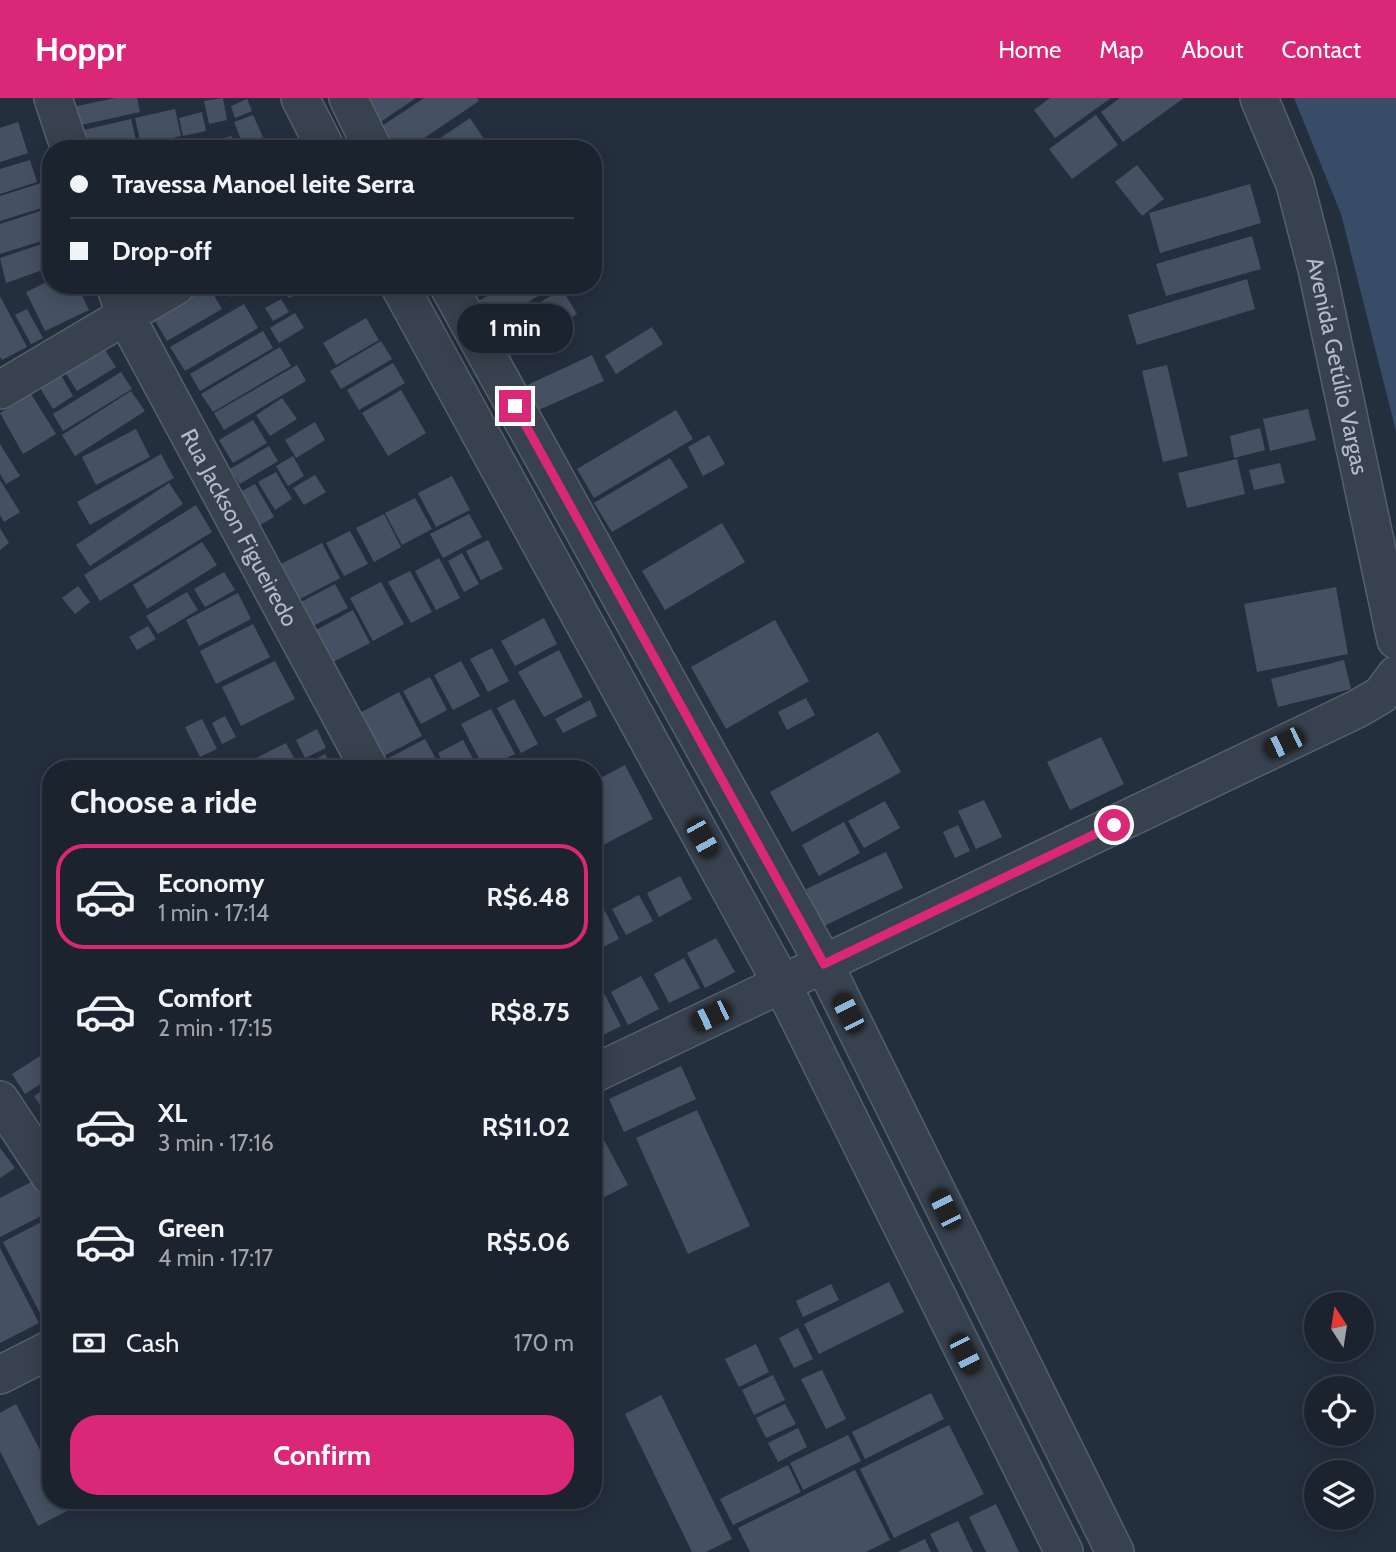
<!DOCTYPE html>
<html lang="en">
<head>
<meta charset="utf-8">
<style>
  :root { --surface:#1b232e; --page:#242b36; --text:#f1f3f6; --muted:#a0a4aa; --line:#39404a; --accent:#db2777 }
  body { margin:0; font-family:Cabin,sans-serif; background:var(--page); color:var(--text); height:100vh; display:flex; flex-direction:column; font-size:26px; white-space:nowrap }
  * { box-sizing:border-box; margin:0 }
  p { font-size:23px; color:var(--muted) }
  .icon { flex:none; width:38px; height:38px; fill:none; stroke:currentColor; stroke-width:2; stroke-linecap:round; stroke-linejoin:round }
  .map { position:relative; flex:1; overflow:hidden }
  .side { position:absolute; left:42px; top:662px; width:560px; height:749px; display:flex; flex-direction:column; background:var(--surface); border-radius:28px; box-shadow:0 4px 18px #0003,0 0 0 2px var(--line) }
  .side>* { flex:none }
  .top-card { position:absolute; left:42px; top:42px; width:560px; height:154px; border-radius:28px; box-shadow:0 4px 18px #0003,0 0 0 2px var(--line); display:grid; align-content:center; height:154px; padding:0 28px; background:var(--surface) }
  .needle { width:46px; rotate:348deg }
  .controls { position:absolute; left:1304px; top:1194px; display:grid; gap:14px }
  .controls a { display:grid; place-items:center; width:70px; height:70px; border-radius:50%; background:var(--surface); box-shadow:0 4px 18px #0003,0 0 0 2px var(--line); font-size:35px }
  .end { position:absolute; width:32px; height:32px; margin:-16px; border:9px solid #db2777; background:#fff; box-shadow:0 0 0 4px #fff }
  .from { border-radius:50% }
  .bubble { position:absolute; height:49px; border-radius:24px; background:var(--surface); box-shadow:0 4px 18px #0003,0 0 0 2px var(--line); font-size:23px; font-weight:800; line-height:49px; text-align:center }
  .car { position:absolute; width:21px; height:42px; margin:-21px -10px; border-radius:9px; box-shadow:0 0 5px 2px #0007; background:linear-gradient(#222 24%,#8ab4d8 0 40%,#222 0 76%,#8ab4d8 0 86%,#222 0) }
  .top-card b { display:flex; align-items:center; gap:24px; height:66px; font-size:26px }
  .top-card b+b { border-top:2px solid var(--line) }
  .top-card i { width:18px; height:18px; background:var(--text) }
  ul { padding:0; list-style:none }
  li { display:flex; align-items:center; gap:21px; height:105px; margin:0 14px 10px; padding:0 14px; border:4px solid transparent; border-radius:28px }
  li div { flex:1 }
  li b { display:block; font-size:26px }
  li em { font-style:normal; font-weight:800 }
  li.current { border-color:var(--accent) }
  li>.icon { width:63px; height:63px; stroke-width:1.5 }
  h2 { padding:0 28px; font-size:32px; line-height:84px }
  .pay { display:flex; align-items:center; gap:18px; height:77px; padding:0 28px; font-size:26px }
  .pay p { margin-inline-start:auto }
  .action { display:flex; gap:14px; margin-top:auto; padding:14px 28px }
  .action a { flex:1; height:80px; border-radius:28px; background:var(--accent); color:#fff; font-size:28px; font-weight:800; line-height:80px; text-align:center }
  header { display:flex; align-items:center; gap:42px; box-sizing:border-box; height:98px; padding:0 35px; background:var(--accent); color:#fff }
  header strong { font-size:33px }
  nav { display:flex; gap:38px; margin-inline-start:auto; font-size:24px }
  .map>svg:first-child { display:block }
  .water { fill:#394c67 }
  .building { fill:#455162 }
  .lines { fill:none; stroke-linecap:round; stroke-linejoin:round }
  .minor-casing { stroke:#565f6c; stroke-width:40 }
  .minor { stroke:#38414e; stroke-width:37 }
  .route { stroke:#db2777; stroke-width:9 }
  .labels { text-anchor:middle; stroke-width:6; stroke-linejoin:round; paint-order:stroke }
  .street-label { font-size:23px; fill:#b4bcc9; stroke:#1d2633 }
</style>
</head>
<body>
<header>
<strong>Hoppr</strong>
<nav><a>Home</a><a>Map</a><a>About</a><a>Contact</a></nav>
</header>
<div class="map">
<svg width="1396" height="1454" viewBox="0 0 1396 1454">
  <rect width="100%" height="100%" fill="#242f3e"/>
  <path class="water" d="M1294,0H1396V333L1341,116Z"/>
  <path class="building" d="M115,0H137L140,14L72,29L68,10Z
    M223,0L227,22L209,26L204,3Z
    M360,0H416L376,27Z
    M424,0H477L479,3L408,51H393L379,30Z
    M1050,0H1111L1055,40L1034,12Z
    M1120,0H1184L1123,44L1101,14Z
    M247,1L252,13L235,20L231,8Z
    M175,11L181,38L141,47L135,20Z
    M202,14L206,33L183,38L179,20Z
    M253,17L263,39L243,47L234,24Z
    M1096,17L1118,47L1072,81L1049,51Z
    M470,20L484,41L469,51H424Z
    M131,21L138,50L79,51L75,34Z
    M18,24L28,55L0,64V30Z
    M232,38L235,51H185V50Z
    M30,62L37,84L0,96V71Z
    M1137,67L1164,101L1142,118L1115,84Z
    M41,85L48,108L0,123V98Z
    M1250,86L1261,125L1160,155L1149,115Z
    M50,110L51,140L0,156V126Z
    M1252,138L1261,171L1166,198L1156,166Z
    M51,143V169L6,185L0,160Z
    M1247,181L1255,211L1137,247L1128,217Z
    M51,182V187H77L89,212L45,233L26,194Z
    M201,187H208L222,211L167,243L151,216Z
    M223,187H250L230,199Z
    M281,187H302L305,191L289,200Z
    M505,187H556L491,227L477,204Z
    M562,191L577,216L548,234L532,209Z
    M0,198L27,249L2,262L0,259Z
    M281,201L289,214L273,223L265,210Z
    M244,206L258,230L185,273L170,249Z
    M27,211L43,240L31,246L15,217Z
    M295,215L304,230L279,245L270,230Z
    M529,215L546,242L524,255L506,228Z
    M366,220L379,242L336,267L323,245Z
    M652,229L663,246L616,276L605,258Z
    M263,233L273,250L200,293L190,276Z
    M381,243L392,261L341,291L330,273Z
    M102,247L116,269L77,293L63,271Z
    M280,249L291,268L213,314L201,296Z
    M592,257L604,283L532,315L521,290Z
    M393,265L405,285L359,312L347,292Z
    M297,267L306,283L224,332L214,315Z
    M1167,267L1188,358L1163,364L1142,273Z
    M121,274L132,291L63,333L53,316Z
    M61,277L73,298L53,311L40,290Z
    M401,292L426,335L388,358L362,315Z
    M131,293L145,313L75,358L62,337Z
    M31,296L56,336L23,356L0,315Z
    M282,300L297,321L270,338L256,317Z
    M1308,311L1316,342L1270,353L1263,321Z
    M676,312L693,341L594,400L577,371Z
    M253,322L267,345L233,365L219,342Z
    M315,324L325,342L296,360L285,342Z
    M1260,330L1265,352L1234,360L1230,338Z
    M136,331L150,359L96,387L82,359Z
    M709,337L725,366L703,378L688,349Z
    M0,346L20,378L6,386L0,376Z
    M269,348L278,363L240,386L230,371Z
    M161,356L174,380L90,427L77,404Z
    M293,358L304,378L288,388L276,368Z
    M670,360L688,389L612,434L594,405Z
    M1237,361L1245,396L1187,410L1178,375Z
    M1280,365L1285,385L1254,392L1249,372Z
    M276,374L292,401L275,412L258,384Z
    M315,377L326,394L304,407L293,390Z
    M452,378L470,412L436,429L418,395Z
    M0,382L20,414L4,424L0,417Z
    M169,385L183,406L90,468L76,447Z
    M255,386L274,419L253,431L233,398Z
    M415,400L432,431L402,447L385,415Z
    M196,407L212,434L100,503L84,477Z
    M384,416L401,449L374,464L356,430Z
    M469,416L482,439L443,460L430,436Z
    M722,425L745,464L665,512L642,473Z
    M0,430L9,445L0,452Z
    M350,433L368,466L344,478L326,445Z
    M488,442L503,471L481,482L466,453Z
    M202,444L217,467L147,511L133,487Z
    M322,445L340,480L300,501L281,466Z
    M462,455L479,486L464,494L448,463Z
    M439,460L460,500L436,512L415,473Z
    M410,473L432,514L411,525L388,484Z
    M224,474L235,492L205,509L194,491Z
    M381,484L404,526L373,543L350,500Z
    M335,486L348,510L313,528L301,504Z
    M78,488L90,504L75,516L62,500Z
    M1336,489L1348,556L1257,574L1244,506Z
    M187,494L198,512L158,536L146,518Z
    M238,495L251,521L199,548L186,522Z
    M353,512L370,545L333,564L316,532Z
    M544,520L557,546L515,568L501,543Z
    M775,522L809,583L726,631L691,569Z
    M253,526L270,559L216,586L200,553Z
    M148,528L156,541L137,552L129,539Z
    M492,550L509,583L488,594L470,561Z
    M559,552L583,599L544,619L518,574Z
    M1344,562L1351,591L1278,609L1271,581Z
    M275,563L295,601L241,628L222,589Z
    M461,563L480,598L453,612L434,577Z
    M430,579L447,612L421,626L403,593Z
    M399,594L422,638L380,660L358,616Z
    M806,600L815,617L787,632L778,614Z
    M514,601L538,646L521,655L497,610Z
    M590,602L597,618L563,635L555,621Z
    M491,611L515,656L484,670L461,626Z
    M225,618L236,639L222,646L212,625Z
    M202,621L217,651L200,659L185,629Z
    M317,631L326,650L305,660L296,642Z
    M878,634L901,674L792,734L770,694Z
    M1101,639L1124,686L1070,712L1047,664Z
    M425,641L441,670H389L385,662Z
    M463,642L478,670H445L438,655Z
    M286,645L296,664L283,670H246L244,666Z
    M325,656L333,670H308L306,666Z
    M625,667L653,721L603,747L593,729V684Z
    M984,702L1002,739L976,751L958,713Z
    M885,703L900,730L864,750L848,723Z
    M844,724L860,755L819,778L802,747Z
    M958,727L970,753L955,760L943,734Z
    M886,754L903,790L824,828L806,791Z
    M680,778L692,801L659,819L647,795Z
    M639,797L653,823L626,837L612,811Z
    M605,813L619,841L593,854V819Z
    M716,840L735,874L705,890L687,855Z
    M684,860L700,890L669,905L654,876Z
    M641,878L659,911L628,927L611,894Z
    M605,897L621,928L593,942V903Z
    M51,951V979L25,996L12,976Z
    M681,968L696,1001L624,1034L609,1001Z
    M51,987V1013L46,1016L34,998Z
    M697,1012L750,1128L688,1156L636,1040Z
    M51,1021V1041L42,1027Z
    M604,1042L628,1087L593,1105V1048Z
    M0,1050L15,1070L0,1080Z
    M33,1083L49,1114L0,1139V1100Z
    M51,1119V1217L43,1221L3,1144Z
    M0,1150L39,1225L0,1245Z
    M889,1184L904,1214L819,1256L804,1226Z
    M831,1186L839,1202L803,1219L796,1203Z
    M798,1230L813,1261L794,1270L779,1240Z
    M756,1246L769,1274L739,1289L725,1261Z
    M822,1272L846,1321L826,1331L801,1281Z
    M773,1277L785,1302L754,1317L742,1292Z
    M931,1295L944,1321L865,1361L852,1334Z
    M661,1297L732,1441L706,1454H692L625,1316Z
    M16,1306L51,1373V1402H66L71,1411L38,1428L0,1353V1315Z
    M785,1306L796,1326L766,1340L756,1320Z
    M949,1327L984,1396L894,1440L860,1371Z
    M798,1330L807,1349L778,1364L768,1345Z
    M848,1337L861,1363L803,1392L790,1365Z
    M788,1367L801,1394L733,1427L720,1401Z
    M855,1372L890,1442L866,1454H750L738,1430Z
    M996,1406L1019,1454H986L969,1419Z
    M958,1423L973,1454H939L930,1436Z
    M925,1441L931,1454H898Z"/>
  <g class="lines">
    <g class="minor-casing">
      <g id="minor">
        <path d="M53,0L70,51"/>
        <path d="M300,0L326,51"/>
        <path d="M348,0L373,51"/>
        <path id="s1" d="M1259,0L1295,86L1317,171L1396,542"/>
        <path id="s2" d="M115,187L126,219L369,670"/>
        <path d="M399,187L781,884L1064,1454"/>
        <path d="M448,187L824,866L1115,1454"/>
        <path d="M0,292L177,187"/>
        <path d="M593,976L1357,611L1381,597L1396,577"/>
        <path d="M0,1002L51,1079"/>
        <path d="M0,1277L51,1251"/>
      </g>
    </g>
    <use href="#minor" class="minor"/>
  </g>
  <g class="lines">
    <path class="route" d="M515,308L824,866L1114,727"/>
  </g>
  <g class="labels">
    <g class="street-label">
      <text dy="8" stroke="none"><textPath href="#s1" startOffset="280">Avenida Getúlio Vargas</textPath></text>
      <text dy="8" stroke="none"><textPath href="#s2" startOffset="273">Rua Jackson Figueiredo</textPath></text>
    </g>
  </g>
</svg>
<div class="controls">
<a><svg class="needle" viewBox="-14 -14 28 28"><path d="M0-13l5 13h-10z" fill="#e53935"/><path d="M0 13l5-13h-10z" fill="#a0a4aa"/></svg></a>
<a><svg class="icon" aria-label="locate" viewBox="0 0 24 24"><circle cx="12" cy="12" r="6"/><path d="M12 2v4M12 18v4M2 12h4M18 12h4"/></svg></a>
<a><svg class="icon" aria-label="layers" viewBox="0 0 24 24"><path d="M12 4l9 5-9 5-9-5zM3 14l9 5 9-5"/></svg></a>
</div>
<i class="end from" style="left:1114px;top:727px"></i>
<i class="end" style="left:515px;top:308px"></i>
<div class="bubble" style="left:457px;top:206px;width:116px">1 min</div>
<i class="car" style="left:1284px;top:645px;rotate:244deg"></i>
<i class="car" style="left:702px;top:740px;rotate:151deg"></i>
<i class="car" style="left:848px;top:915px;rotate:333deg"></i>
<i class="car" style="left:711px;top:918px;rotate:244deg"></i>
<i class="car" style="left:945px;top:1111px;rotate:334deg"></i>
<i class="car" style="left:965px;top:1256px;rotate:153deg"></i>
<div class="top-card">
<b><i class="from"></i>Travessa Manoel leite Serra</b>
<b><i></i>Drop-off</b>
</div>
<section class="side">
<h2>Choose a ride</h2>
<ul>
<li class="current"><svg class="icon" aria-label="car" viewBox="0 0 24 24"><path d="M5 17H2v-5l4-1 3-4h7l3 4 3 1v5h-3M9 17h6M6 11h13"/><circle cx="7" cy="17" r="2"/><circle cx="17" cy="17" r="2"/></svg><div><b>Economy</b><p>1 min · 17:14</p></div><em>R$6.48</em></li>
<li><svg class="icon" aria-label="car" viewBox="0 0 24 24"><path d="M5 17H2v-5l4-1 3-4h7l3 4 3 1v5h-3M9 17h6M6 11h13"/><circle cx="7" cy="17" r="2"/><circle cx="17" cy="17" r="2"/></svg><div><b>Comfort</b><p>2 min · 17:15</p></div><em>R$8.75</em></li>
<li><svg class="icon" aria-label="car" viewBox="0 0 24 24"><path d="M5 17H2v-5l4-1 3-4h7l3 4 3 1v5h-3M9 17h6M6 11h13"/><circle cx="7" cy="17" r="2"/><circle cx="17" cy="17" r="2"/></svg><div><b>XL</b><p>3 min · 17:16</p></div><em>R$11.02</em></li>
<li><svg class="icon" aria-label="car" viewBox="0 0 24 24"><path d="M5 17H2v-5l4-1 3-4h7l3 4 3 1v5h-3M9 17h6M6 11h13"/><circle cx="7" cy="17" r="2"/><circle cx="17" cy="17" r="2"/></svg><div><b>Green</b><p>4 min · 17:17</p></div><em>R$5.06</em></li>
</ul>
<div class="pay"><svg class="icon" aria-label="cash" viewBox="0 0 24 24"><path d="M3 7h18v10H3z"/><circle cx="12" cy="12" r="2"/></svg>Cash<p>170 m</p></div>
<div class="action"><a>Confirm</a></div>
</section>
</div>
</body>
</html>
